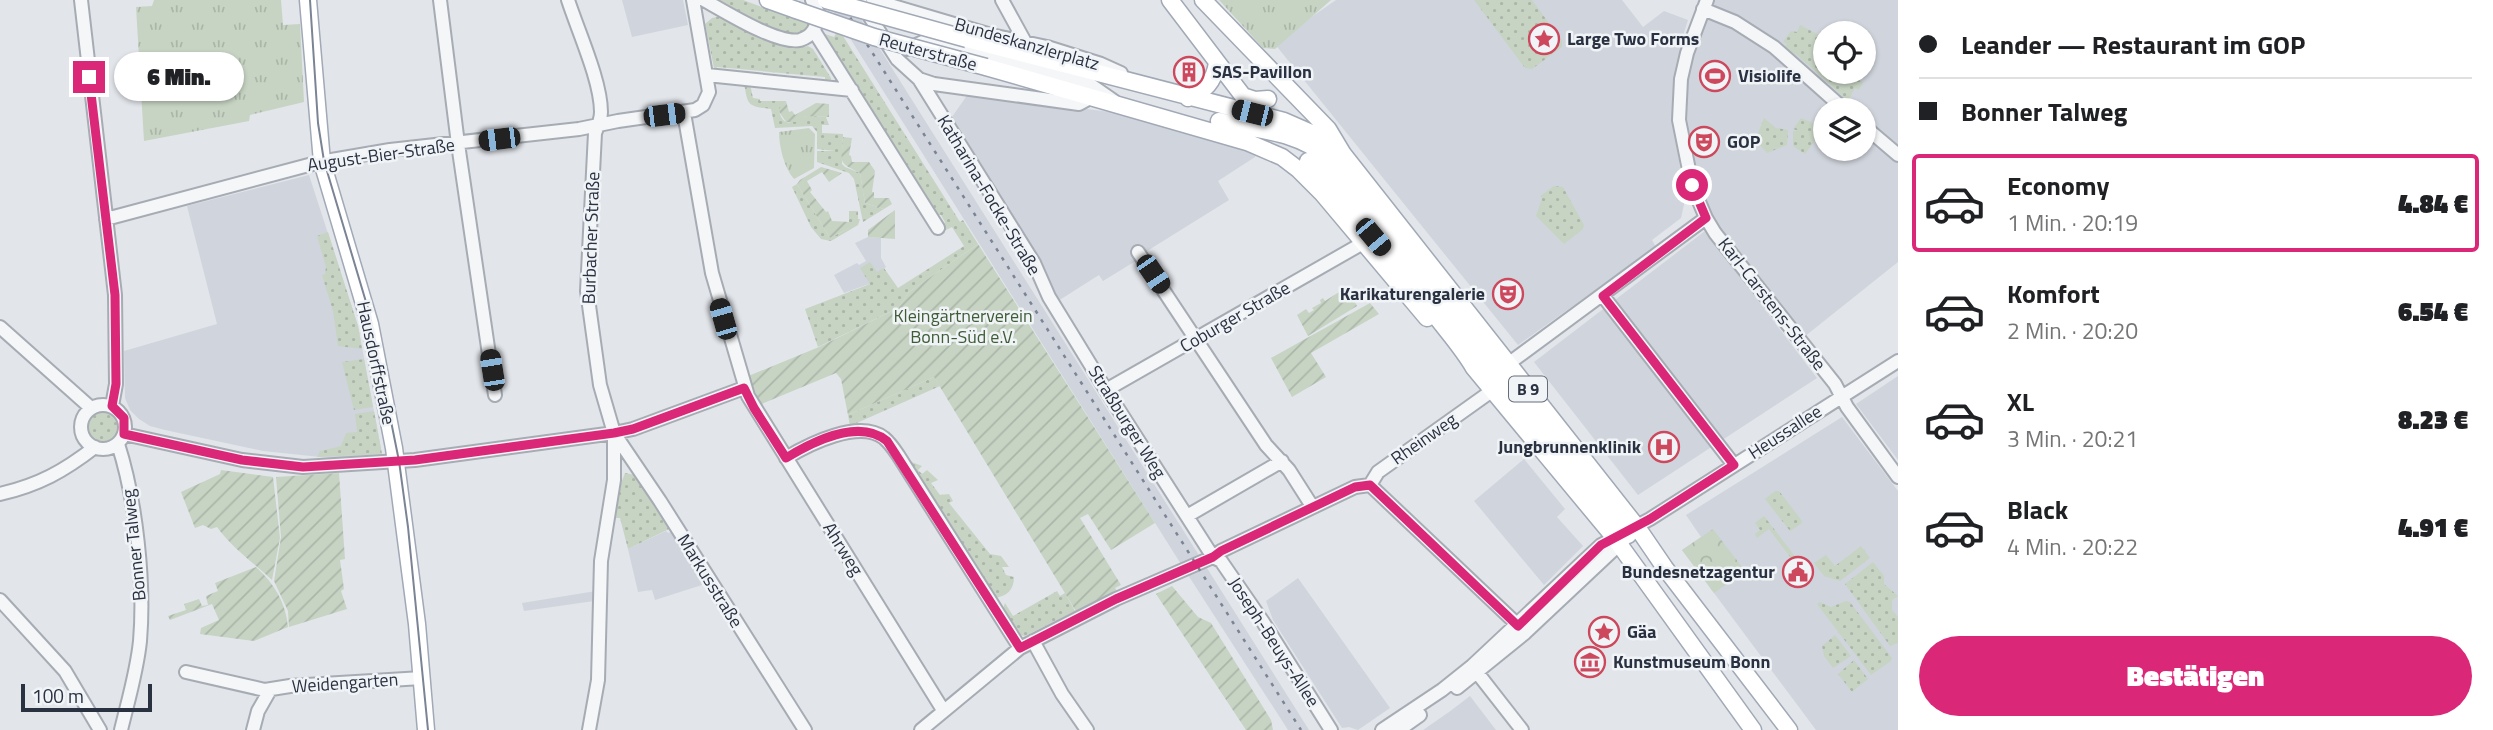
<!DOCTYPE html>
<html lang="de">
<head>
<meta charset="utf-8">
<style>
  :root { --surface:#fff; --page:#f2f2f2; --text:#202124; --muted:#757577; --line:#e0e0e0; --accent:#db2777 }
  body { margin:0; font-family:"Titillium Web",sans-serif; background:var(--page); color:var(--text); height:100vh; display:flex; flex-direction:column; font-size:26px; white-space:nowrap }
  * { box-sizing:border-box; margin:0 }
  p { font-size:23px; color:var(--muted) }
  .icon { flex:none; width:38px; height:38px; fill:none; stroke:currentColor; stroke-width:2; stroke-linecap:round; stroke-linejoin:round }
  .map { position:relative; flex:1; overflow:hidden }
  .drawer { display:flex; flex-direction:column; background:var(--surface); width:595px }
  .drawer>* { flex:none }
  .top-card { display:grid; align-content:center; height:154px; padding:0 21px; background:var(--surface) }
  .controls { position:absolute; left:1813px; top:21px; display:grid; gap:14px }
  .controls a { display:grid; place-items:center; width:63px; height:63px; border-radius:50%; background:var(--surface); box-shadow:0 2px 5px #0004; font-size:35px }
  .scale { position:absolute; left:21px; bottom:18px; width:131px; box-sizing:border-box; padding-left:7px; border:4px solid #2a3242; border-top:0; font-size:19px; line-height:24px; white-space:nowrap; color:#2a3242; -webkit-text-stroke:5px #f1f4f7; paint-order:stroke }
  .end { position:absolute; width:32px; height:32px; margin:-16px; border:9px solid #db2777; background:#fff; box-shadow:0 0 0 4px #fff }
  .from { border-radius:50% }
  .bubble { position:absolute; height:49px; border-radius:24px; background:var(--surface); box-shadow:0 2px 5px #0004; font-size:23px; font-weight:800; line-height:49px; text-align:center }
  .car { position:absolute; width:21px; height:42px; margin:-21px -10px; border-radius:9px; box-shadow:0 0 5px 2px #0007; background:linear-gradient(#222 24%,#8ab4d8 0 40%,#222 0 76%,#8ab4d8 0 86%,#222 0) }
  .top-card b { display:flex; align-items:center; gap:24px; height:66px; font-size:26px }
  .top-card b+b { border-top:2px solid var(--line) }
  .top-card i { width:18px; height:18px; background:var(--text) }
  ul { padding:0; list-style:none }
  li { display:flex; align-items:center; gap:21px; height:98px; margin:0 14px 10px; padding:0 7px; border:4px solid transparent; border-radius:7px }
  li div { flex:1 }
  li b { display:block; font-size:26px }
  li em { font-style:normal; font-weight:800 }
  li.current { border-color:var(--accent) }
  li>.icon { width:63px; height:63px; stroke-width:1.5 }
  .action { display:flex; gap:14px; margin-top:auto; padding:14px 21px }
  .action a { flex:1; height:80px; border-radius:42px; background:var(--accent); color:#fff; font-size:28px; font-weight:800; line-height:80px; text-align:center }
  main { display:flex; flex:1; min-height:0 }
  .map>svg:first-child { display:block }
  .built { fill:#d0d4dc; fill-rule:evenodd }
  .grass { fill:url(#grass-dots) }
  .forest { fill:url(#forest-crowns) }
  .park { fill:url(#park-tufts) }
  .garden { fill:url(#garden-furrows) }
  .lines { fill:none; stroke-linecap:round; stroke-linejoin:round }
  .minor-casing { stroke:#a7acb4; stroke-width:16 }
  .major-casing { stroke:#a1a9b6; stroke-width:19 }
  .minor { stroke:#f4f6f8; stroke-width:12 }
  .major { stroke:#fff; stroke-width:16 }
  .tram { stroke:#7b8494; stroke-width:2 }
  .rail { stroke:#7b8494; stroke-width:2.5; stroke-dasharray:3.5 7; stroke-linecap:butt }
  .major-bridge-casing { stroke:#a1a9b6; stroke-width:19; stroke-linecap:butt }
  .major-bridge { stroke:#fff; stroke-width:16 }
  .route { stroke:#db2777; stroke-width:9 }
  .labels { text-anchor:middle; stroke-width:5; stroke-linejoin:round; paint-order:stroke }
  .shield { fill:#f1f4f7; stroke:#666c78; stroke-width:2 }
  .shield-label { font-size:16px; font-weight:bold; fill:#2a3242 }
  .poi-label { font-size:18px; font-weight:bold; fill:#2a3242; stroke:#f1f4f7; text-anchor:start }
  .street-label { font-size:18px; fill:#2a3242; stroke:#f1f4f7 }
  .park-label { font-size:18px; fill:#3e5d37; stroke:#f1f4f7 }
</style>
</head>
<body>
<main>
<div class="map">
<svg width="1898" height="730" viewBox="0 0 1898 730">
  <defs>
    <pattern id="grass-dots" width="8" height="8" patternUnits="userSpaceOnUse" patternTransform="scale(1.75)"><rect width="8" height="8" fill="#c7d4c3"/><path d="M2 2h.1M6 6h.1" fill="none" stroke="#abb6a9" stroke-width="1.8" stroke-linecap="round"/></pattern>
    <pattern id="forest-crowns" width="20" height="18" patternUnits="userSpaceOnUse" patternTransform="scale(1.75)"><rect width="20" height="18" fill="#c7d4c3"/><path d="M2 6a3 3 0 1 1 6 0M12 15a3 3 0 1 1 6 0" fill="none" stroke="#abb6a9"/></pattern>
    <pattern id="park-tufts" width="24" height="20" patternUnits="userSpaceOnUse" patternTransform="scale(1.75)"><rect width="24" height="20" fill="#c7d4c3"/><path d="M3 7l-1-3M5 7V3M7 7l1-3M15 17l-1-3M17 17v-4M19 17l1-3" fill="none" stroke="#abb6a9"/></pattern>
    <pattern id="garden-furrows" width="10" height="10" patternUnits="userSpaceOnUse" patternTransform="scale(1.75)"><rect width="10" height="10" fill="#c7d4c3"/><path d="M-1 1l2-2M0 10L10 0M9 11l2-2" fill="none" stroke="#abb6a9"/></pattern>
  </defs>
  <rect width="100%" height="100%" fill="#e2e5ea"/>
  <path class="built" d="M622,0H683L688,25L632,37Z
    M826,0H849L1309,730H1288L1179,561Z
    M1336,0H1622L1643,27L1664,11L1688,20L1681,42L1673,120L1685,200L1681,218L1652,240L1656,247L1518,345L1274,43Z
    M1714,0H1898V262L1804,337L1714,223L1690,164L1684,119L1687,70ZM1825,33H1864V72H1825ZM1825,110H1864V149H1825Z
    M968,94L1110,112L1257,150L1255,157L1218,181L1229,200L1147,251L1134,262L1103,281L1099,275L1058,301L1042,262L952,117Z
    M309,175L358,326L382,454L330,458L263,451L165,430L150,426L139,419L130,410L125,398L124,351L217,324L187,206Z
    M1705,231L1817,378L1638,495L1534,362Z
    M868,237L881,238V258L886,267L877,273L880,280L844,293L834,275L857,263L859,265L866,261L855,243Z
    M1898,376V460L1856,404Z
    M1842,417L1898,491V730H1816L1682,550L1701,537L1686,515Z
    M1524,459L1565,509L1557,517L1583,546L1544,585L1474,501Z
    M666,531L668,533L671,532L705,584L655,600L652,590L638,592L628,549Z
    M1298,578L1390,708L1358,730L1349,727L1342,728L1273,620L1266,601Z
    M596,591L594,601L524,611L522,603Z
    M1470,696L1496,730H1423L1449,712Z"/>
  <path class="grass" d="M720,0H743L811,25C792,50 741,11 720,0Z
    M1474,0H1532L1562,41V47L1532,69L1525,68Z
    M722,16L781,46L794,49L808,46L813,49L831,78V81L825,84V77L717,67L715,73L705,24L712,18Z
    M1800,25L1825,38V72H1852L1850,76L1863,82L1859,90L1855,88L1848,101L1798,56L1784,48L1787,44L1783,42L1791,31L1797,32Z
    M822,33L834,37L836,33L843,36L960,222L963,220L978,244L909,292L898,308L818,347L805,309L870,284L860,268L870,262L877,272L884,268L898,288L964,246L952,227L944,231L943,226L945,222L941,215H935Z
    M744,83L750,84L753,98L760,99V101H786L779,111C785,132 795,118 807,116C813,115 821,117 826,117L829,125H822V133L843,134L842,164L845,167L860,173L865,203L884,209L863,222L854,179L849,173L817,162V151H835L817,149V132L812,126L775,128L771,109C747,106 748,106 744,83Z
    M1764,118L1776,128L1788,130L1787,145L1767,153L1758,143L1759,139L1756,138Z
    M1801,118L1818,125L1820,134L1805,154L1793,146V131H1799L1793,129Z
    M797,184L830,238L849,228V211H858V219H860L858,225L831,241L821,239L811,227L792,187Z
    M1554,186L1563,187L1584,225L1583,229L1564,244L1536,216L1542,198L1540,196Z
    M328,232L358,326L362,349L338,346L333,311L322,275L325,274L326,267L317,236Z
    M364,359L373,407L354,410L342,362Z
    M934,377L940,386L850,426L848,415Z
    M86 427a17 17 0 1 1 34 0a17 17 0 1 1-34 0Z
    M374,411L382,454L317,457L320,451L341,446L346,433L357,432L355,414Z
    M909,461L922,466L918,470L922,474L927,470L938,480L931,483L940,495L949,494L953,501L949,503L990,554L1001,556L1009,567H1002L1006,575L1014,577C1014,590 1007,596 995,598Z
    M625,473L635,475L669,529L628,549L620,518H616L617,494Z
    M1775,491H1779L1802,521L1801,524L1790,531L1765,499Z
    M1764,516L1804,568L1789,579L1785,578L1781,573L1794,562L1769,529L1757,538L1755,534L1760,530L1755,523Z
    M1861,546L1870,558L1840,581L1824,576L1814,563L1826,555L1835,566Z
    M1873,562L1884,576V584L1898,596L1892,600V610L1898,617V643L1890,646L1845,584Z
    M1057,591L1060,596L1065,593L1075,611L1025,636L1019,635C1013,626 1000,613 1005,603L1013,616Z
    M1846,601L1850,602L1892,658L1891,661L1871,675L1817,604L1820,602L1831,607Z
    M1835,635L1851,656L1833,668L1824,656L1822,646Z
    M1854,660L1868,679L1852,692L1838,674Z"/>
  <path class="forest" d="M1713,529L1745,571L1714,593L1682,550Z"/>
  <path class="park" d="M154,0H281L283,25L300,24L304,102L250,115L249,121L144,141L136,7L152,6Z
    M1219,0H1331L1275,49L1263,48Z
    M809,128L815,134L814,168L794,179C784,168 779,146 779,132Z"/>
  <path class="garden" d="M786,101L789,112L792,111L795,115L816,103L829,104V117L806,116L796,122H786L778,110Z
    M843,137L852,138L849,155L851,156L852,162H869L875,171L872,192H874V198H889L892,204L884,209L865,203L860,173C836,162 842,162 843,137Z
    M821,167L842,173L829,182L822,172L807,181L812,190L810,192L826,212L828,211L832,221L849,222V228L830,238L797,184L800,180Z
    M895,210V239L868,237V230Z
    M978,244L1155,523L1111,550L1088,514L1080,518L1121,585L1115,588L1117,591L1077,613L934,377L848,415L841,379L836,373L759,405L746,377L819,347L898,308L909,292Z
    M1347,287L1357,306L1308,336L1297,315L1306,309L1309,313L1314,310L1312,308L1321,303L1320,300L1323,298L1325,301Z
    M1370,303L1379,314L1311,353L1326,377L1292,397L1271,358Z
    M221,470L273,477L280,538L272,580C254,563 232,548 217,527L211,529L203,525L195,528L181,492L220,474Z
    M339,473L345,559L340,560L344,589L341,591L347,609L289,627L288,611L274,581L281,537L276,477Z
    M256,567C274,583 286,603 288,627L254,641L200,634L201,628L219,620L212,604L170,620L168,616L186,610L184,604L199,599L202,606L208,605L206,596L218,591L215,583Z
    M1172,586L1198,617L1211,623L1271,720L1273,730H1246L1156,594Z"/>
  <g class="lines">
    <g class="minor-casing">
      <path id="minor" d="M81,0L115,295L116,384L112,406
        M440,0L458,144L495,395
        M568,0C578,31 601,81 601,112C601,120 598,126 595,133L587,291L600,385L614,433V480L601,561L598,680L589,730
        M704,0C724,11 778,45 800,40C813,36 816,27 819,15L812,0
        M859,0L897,59L919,79L934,84L1079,104L1090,98
        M873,0L991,35L1047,47L1101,64L1121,73
        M1002,0L1025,42
        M1707,0L1687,53L1681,79L1679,120L1692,185L1706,218L1715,233L1835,384L1847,407L1898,477
        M1703,9L1735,22L1774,47L1845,110
        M814,31L938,228
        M907,49L925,41L1091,85L1114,101
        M707,75L852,90
        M919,79L1034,263L1049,297L1106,390L1213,557L1221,561L1263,622L1331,730
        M684,113L712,273L748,396L943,710
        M1864,126L1898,155
        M106,219L320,162L390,150L579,129L618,121L695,110L703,105L709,92L693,0
        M1138,252L1266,445L1289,470L1312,506
        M1603,296L1734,465
        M0,327L91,408
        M1508,364L1706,218
        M1106,390L1363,243
        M81 427a22 22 0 1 1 44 0a22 22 0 1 1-44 0Z
        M614,433L660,501L805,730
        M124,434L242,460L303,467L415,460L614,433L633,429L744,388
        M118,444C136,500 145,582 140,641C137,671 128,701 121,730
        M786,458C809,444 859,419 884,438C890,443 894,449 898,455L1020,648
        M1370,485L1522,629
        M1370,485L1378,472L1493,390
        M0,494C39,485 64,471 95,447
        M1187,516L1282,461
        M0,600L65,671L100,730
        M1033,641L1062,694L1087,730
        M1472,666L1522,730
        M186,672L265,690L290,686L422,678
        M1457,688L1525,633L1624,540
        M253,730L258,711L270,690
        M921,730L1020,648L1116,599L1213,557L1221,551L1355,487L1370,485
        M1382,730L1442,690L1472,666L1601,545L1650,519L1898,361
        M1399,730L1420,715"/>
    </g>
    <g class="major-casing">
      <path id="major" d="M308,0L322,162L370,324L394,448L417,624L426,730
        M768,0L796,10
        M1170,0L1243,96L1255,100L1268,99
        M1203,0L1328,129L1343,154L1637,527L1665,568L1789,730
        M967,39L1284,121L1316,135L1335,148
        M986,67L1247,142L1282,157L1299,170L1322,193L1427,318
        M1188,98C1205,91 1214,82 1217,63
        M1219,121C1255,131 1294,130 1324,155L1628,535
        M1308,161L1421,295C1437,321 1459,342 1474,368L1614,537L1753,730"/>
    </g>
    <use href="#minor" class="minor"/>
    <use href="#major" class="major"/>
    <path class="tram" d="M310,0L318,123L324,161L369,312L399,461L408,527L428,730"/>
    <path class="rail" d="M839,0L1301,730"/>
    <g class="major-bridge-casing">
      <path id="major-bridge" d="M826,0L967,39
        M796,10L874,37L986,67"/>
    </g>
    <use href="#major-bridge" class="major-bridge"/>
  </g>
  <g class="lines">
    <path class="route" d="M89,77L115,295L116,384L112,406L124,418V434L242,460L303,467L415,460L614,433L633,429L744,388L754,408L786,458C812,442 859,418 887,441L1020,648L1116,599L1213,557L1221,551L1355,487L1370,485L1518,626L1601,545L1650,519L1734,465L1603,296L1706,218L1692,185"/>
  </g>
  <defs>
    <g id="sight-ring" transform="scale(1.575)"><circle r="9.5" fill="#f1f4f7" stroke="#cd485c" stroke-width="1.5"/><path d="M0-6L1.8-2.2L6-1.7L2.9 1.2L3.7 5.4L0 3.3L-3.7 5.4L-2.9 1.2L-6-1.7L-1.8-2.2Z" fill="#cd485c"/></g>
    <g id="building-ring" transform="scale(1.575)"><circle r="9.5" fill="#f1f4f7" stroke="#cd485c" stroke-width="1.5"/><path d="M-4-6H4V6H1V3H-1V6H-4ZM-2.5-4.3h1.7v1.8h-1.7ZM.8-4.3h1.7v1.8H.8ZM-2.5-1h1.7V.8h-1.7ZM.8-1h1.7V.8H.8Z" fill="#cd485c"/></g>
    <g id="stadium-ring" transform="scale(1.575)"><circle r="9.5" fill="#f1f4f7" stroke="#cd485c" stroke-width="1.5"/><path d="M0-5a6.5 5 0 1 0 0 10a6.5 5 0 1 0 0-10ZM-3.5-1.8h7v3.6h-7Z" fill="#cd485c"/></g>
    <g id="theatre-ring" transform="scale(1.575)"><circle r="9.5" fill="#f1f4f7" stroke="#cd485c" stroke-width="1.5"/><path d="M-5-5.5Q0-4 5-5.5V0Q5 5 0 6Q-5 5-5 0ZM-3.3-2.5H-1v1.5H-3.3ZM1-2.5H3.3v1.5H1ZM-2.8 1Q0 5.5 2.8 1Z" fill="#cd485c"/></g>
    <g id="hospital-ring" transform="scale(1.575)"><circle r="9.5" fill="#f1f4f7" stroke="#cd485c" stroke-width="1.5"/><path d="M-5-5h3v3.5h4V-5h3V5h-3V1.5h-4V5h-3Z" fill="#cd485c"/></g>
    <g id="civic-ring" transform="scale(1.575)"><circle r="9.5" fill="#f1f4f7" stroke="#cd485c" stroke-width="1.5"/><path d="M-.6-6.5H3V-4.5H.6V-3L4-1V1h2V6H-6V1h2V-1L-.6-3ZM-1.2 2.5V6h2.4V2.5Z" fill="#cd485c"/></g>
    <g id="museum-ring" transform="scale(1.575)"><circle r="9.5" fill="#f1f4f7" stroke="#cd485c" stroke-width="1.5"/><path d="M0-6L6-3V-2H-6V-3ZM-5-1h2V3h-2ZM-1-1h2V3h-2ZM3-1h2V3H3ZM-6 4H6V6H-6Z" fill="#cd485c"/></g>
  </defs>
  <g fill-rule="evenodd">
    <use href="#sight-ring" x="1544" y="39"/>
    <use href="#building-ring" x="1189" y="72"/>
    <use href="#stadium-ring" x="1715" y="76"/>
    <use href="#theatre-ring" x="1704" y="142"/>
    <use href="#theatre-ring" x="1508" y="294"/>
    <use href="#hospital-ring" x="1664" y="447"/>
    <use href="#civic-ring" x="1798" y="572"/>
    <use href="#sight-ring" x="1604" y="632"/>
    <use href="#museum-ring" x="1590" y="662"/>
  </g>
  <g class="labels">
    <rect class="shield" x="1509" y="376.5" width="38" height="25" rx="5"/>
    <g class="shield-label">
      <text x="1528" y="395">B 9</text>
    </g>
    <g class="poi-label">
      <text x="1567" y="45">Large Two Forms</text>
      <text x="1212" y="78">SAS-Pavillon</text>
      <text x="1738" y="82">Visiolife</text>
      <text x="1727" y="148">GOP</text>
      <text x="1485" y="300" text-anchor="end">Karikaturengalerie</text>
      <text x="1641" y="453" text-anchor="end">Jungbrunnenklinik</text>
      <text x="1775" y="578" text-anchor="end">Bundesnetzagentur</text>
      <text x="1627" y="638">Gäa</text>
      <text x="1613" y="668">Kunstmuseum Bonn</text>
    </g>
    <g class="street-label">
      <text transform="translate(1027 44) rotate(16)" y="6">Bundeskanzlerplatz</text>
      <text transform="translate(928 52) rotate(15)" y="6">Reuterstraße</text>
      <text transform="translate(381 155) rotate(-8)" y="6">August-Bier-Straße</text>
      <text transform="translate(989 195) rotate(59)" y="6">Katharina-Focke-Straße</text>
      <text transform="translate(591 238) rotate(-88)" y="6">Burbacher Straße</text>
      <text transform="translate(1772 304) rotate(52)" y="6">Karl-Carstens-Straße</text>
      <text transform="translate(1235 317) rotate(-30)" y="6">Coburger Straße</text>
      <text transform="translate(376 363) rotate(78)" y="6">Hausdorffstraße</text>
      <text transform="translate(1127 422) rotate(58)" y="6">Straßburger Weg</text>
      <text transform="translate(1785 432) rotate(-33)" y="6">Heussallee</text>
      <text transform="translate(1424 439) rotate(-35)" y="6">Rheinweg</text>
      <text transform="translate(134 545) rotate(-96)" y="6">Bonner Talweg</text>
      <text transform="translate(843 549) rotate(58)" y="6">Ahrweg</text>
      <text transform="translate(710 581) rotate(58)" y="6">Markusstraße</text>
      <text transform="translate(1274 642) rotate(57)" y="6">Joseph-Beuys-Allee</text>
      <text transform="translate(345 683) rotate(-4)" y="6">Weidengarten</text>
    </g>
    <g class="park-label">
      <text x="963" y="322">Kleingärtnerverein<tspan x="963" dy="21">Bonn-Süd e.V.</tspan></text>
    </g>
  </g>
</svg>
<div class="controls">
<a><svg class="icon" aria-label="locate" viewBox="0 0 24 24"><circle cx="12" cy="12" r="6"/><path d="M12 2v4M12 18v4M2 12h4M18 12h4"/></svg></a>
<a><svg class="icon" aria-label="layers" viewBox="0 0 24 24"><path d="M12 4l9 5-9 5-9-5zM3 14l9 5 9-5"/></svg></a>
</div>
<div class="scale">100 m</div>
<i class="end from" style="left:1692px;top:185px"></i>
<i class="end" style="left:89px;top:77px"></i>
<div class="bubble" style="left:114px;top:52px;width:130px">6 Min.</div>
<i class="car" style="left:1252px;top:113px;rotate:284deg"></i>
<i class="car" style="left:664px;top:115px;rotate:83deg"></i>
<i class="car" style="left:499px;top:139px;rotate:263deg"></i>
<i class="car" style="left:1373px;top:237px;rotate:140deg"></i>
<i class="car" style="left:1153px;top:274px;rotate:146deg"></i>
<i class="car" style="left:723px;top:319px;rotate:344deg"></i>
<i class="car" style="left:492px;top:370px;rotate:351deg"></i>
</div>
<section class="drawer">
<div class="top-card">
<b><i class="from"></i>Leander — Restaurant im GOP</b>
<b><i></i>Bonner Talweg</b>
</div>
<ul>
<li class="current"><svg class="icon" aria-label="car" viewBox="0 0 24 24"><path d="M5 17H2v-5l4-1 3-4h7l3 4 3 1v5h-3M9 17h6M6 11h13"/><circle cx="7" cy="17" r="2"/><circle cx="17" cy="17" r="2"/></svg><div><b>Economy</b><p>1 Min. · 20:19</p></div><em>4.84 €</em></li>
<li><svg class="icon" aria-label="car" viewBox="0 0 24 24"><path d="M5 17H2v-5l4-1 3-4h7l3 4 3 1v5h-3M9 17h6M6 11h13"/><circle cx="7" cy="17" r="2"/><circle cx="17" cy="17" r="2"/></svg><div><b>Komfort</b><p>2 Min. · 20:20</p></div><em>6.54 €</em></li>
<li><svg class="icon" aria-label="car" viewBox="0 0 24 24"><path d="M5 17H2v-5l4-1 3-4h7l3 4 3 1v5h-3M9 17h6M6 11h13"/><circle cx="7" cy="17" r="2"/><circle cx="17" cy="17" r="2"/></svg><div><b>XL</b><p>3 Min. · 20:21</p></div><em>8.23 €</em></li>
<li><svg class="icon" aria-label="car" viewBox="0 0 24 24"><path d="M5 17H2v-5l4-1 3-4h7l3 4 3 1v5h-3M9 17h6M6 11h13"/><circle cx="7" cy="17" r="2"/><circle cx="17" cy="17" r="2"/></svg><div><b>Black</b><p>4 Min. · 20:22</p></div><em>4.91 €</em></li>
</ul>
<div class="action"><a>Bestätigen</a></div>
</section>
</main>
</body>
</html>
